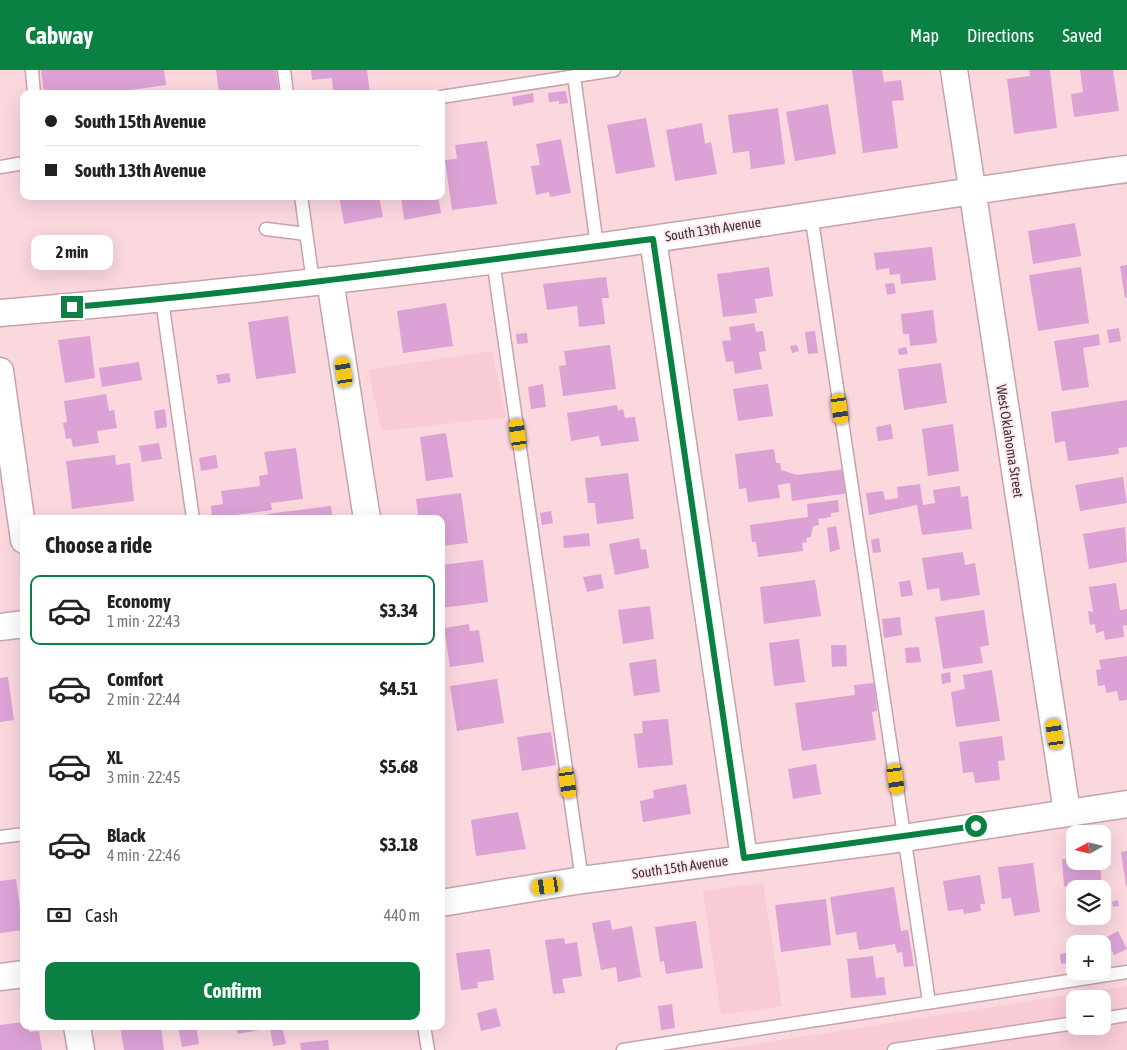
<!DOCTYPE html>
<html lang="en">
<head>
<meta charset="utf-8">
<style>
  :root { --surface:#fff; --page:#f2f2f2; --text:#222; --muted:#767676; --line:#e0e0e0; --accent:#0b8043 }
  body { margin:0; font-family:"Asap Condensed",sans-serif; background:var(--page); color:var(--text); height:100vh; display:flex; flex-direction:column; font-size:19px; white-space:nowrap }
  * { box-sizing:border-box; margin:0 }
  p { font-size:16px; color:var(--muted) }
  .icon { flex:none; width:28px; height:28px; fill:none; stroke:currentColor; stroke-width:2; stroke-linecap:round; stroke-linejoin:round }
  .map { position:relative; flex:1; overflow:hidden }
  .side { position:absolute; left:20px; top:445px; width:425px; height:515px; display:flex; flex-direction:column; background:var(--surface); border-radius:10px; box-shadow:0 5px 20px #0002 }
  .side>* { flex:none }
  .hud { position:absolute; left:20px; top:20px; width:425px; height:110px; border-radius:10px; box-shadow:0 5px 20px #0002; display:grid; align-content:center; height:110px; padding:0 25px; background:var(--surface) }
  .needle { width:32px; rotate:262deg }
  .fabs { position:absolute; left:1066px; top:755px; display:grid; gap:10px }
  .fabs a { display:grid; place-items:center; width:45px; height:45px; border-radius:10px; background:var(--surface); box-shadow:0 5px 20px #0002; font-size:25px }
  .end { position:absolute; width:22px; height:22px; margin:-11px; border:6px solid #0b8043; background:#fff; box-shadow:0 0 0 2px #fff }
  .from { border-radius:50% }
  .bubble { position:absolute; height:35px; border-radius:10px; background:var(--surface); box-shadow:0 5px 20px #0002; font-size:16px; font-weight:700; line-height:35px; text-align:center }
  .car { position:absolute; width:15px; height:30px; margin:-15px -8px; border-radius:6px; box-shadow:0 0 4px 1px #0007; background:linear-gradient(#f5c518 24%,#345 0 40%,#f5c518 0 76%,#345 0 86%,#f5c518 0) }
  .hud b { display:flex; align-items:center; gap:18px; height:48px; font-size:19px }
  .hud b+b { border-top:1px solid var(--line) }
  .hud i { width:12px; height:12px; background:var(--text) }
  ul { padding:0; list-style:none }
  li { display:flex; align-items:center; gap:15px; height:70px; margin:0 10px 8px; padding:0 15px; border:2px solid transparent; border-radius:10px }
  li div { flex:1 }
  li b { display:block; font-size:19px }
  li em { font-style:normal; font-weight:700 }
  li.on { border-color:var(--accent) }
  li>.icon { width:45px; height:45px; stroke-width:1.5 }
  h2 { padding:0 25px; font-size:22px; line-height:60px }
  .pay { display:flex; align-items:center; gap:12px; height:55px; padding:0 25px; font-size:19px }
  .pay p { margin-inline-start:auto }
  .primary-button { display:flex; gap:10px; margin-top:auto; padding:10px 25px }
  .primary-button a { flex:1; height:58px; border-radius:10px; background:var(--accent); color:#fff; font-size:20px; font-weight:700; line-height:58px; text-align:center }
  header { display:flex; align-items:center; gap:30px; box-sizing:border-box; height:70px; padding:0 25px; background:var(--accent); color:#fff }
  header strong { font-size:24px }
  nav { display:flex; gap:28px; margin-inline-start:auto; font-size:18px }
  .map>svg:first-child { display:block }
  .built { fill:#f8cbd5; fill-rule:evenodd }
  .building { fill:#dca2d6 }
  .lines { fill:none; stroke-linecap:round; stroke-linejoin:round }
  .service-casing { stroke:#c6a3ab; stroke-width:15 }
  .minor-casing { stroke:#c6a3ab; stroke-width:29 }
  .service { stroke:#fff; stroke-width:12 }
  .minor { stroke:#fff; stroke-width:26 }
  .route { stroke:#0b8043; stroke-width:6 }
  .labels { text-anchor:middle; stroke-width:4; stroke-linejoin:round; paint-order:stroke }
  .street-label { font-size:14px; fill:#3e3033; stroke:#fee8ed }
</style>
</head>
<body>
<header>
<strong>Cabway</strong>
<nav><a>Map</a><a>Directions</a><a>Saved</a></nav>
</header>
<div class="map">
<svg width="1127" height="980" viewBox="0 0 1127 980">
  <rect width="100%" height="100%" fill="#fbd7de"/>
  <path class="built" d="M492,281L506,347L382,361L368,300Z
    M763,813L782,936L721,945L703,821Z
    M1127,916V980H718ZM1075,929H1102V956H1075Z"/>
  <path class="building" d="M41,0H164L166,15L103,24H44Z
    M216,0H276L279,24H219Z
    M311,0H367L370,24H333L332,8L312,10Z
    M852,0H882L884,12L901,10L904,30L892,31L898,78L863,83Z
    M1029,0H1050L1057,58L1014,64L1007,9L1030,6Z
    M1080,0H1113L1119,41L1074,47L1071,24L1083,22Z
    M566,21L568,33L559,34V31L549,32L548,23Z
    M533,23L534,32L513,36L512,27Z
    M828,34L836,84L795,91L786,42Z
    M778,38L785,94L751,99L749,81L733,83L728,45Z
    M646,48L655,97L616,104L607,55Z
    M702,53L705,74L711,72L717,104L675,111L666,60Z
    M561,69L571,123L550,127L549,122L536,125L531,96L540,95L536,74Z
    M487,71L497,134L452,140L445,90L457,89L455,75Z
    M339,126H379L383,147L344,154Z
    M401,126H438L441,143L404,150Z
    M1075,153L1081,186L1033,194L1028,161Z
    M932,177L936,210L901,214L900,204L890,205L889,198L876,200L874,183Z
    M1127,195V228H1125L1120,196Z
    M769,197L773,226L755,229L757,243L723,247L717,204Z
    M1081,197L1089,253L1038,261L1029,205Z
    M606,207L609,228H602L605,254L579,257L577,236L547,240L543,214Z
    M894,213L896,223L887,225L885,214Z
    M446,233L453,276L403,283L397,241Z
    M933,240L937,273L910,276L909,264H903L901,244Z
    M288,246L296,303L256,309L248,252Z
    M754,253L756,262L763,261L766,281L759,282L762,299L735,304L733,291L726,292L722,271L731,270L729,257Z
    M1119,258L1121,271L1109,273L1107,260Z
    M815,261L818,283L808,284L805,262Z
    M527,263L528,273L517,274L516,264Z
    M1099,264L1100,275L1083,278L1089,317L1062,321L1054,271Z
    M90,266L95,308L65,313L58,270Z
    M610,275L616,319L563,326L559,296L566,295L564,281Z
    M797,275L799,281L792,283L790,276Z
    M906,277L908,284L899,285L898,279Z
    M139,292L142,310L102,317L99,298Z
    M941,293L947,333L904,340L898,299Z
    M229,303L231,312L218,314L216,305Z
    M543,314L546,337L531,339L528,317Z
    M768,314L773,346L738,351L733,319Z
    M106,324L109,341L114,340L117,358L97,361L99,373L73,377L71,368L66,369L63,353L67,352L64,331Z
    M1127,330V377L1118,378L1119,384L1068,391L1065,371L1055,373L1051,342Z
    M617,335L618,341L623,339L625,348L635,347L639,371L601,376L599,366L571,371L567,343Z
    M165,339L167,357L156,359L154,341Z
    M891,354L893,369L878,371L876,357Z
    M953,354L959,401L928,406L922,359Z
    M446,363L453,407L426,411L420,367Z
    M159,373L162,389L142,392L139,376Z
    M296,378L303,429L271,433L272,440L212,448L211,436L223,434L221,421L260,416L259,406L268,404L264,382Z
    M774,379L776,393H780L781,400L797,405L846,399L849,423L792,431L790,413L778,415L780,428L748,432L746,418L739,419L735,384Z
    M115,385L116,395L130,393L134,431L72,439L66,391Z
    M216,385L218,398L201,401L199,388Z
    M628,403L634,449L597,454L595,433H588L585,408Z
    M1123,407L1127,433L1080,441L1075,415Z
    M920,414L923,435L935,433L933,420L960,416L961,427L968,426L972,459L922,465L917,435L869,445L866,423L883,421L885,430L898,428L897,417Z
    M461,423L468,473L441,476V449H419L416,429Z
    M838,430L839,442L831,443V447L818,449L819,455L813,456L811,467L806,468L807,472L802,473L803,481L758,487L756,472H752L750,455L808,447L807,434Z
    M331,436L333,449H267V444Z
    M551,441L553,453L542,455L540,443Z
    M111,445L112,449H88V447Z
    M836,456L840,479L830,482L827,458Z
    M1125,457L1127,492L1089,499L1083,464Z
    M589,463L590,476L564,478L563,466Z
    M639,468L641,480L646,479L649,498L615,505L609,474Z
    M879,468L881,482L873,483L871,470Z
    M963,482L965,495L975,493L980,525L941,531L939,518L927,520L922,488Z
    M483,490L488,532L441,538V495Z
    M601,504L604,518L587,522L583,507Z
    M815,510L821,546L764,554L760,517Z
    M910,510L913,525L901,527L899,512Z
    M1116,513L1120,540L1127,539V555L1123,556L1124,567L1105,570L1104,561L1096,563L1095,554L1090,555L1088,541L1093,542L1089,517Z
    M650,536L654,569L623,574L618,540Z
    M984,540L989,575L980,577L983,593L943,599L935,547Z
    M900,547L902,565L884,568L882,549Z
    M469,554L470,561L479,560L484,592L450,597L444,558Z
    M799,569L805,612L774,616L769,573Z
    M831,575H846L847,596L832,597Z
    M919,577L921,592L906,593L905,578Z
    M1127,586V630L1119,631L1117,621L1106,623L1105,615L1098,616L1096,600L1101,599L1099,590Z
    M656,589L660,622L634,626L629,593Z
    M992,600L1000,651L956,657L951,622L965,619L963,605Z
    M950,602L951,612L942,614L941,604Z
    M8,607L14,650L0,652V608Z
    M497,609L504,653L457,661L450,616Z
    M874,613L877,641L872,642L876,670L802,681L795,633L855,625L854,615Z
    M668,649L673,695L638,698L634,664L643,663L642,651Z
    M551,662L556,695L522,701L517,667Z
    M1002,666L1005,690L998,691L1000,710L975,713L973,702L963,703L959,672Z
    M816,694L821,724L793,729L788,699Z
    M686,714L691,744L643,752L640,731L654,728L653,720Z
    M518,742L526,779L476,786L471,750Z
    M1127,781V816H1126L1121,782Z
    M1075,788V791H1100L1102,819H1075V838H1071L1070,818L1064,816L1062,789Z
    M1033,793L1040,842L1014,846L1011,828L1002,829L998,797Z
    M980,805L985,834H980L981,841L964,844L963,839L948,841L943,811Z
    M16,809L23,860L0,863V811Z
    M894,817L901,861L908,860L914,896L904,897L902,882L897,883L895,874L859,880L856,862L836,865L830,827Z
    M826,829L831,875L781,882L775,835Z
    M1118,830L1119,836L1113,837L1112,832Z
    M610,850L612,860L632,856L641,907L618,912L616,897L601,900L592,853Z
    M696,851L703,898L666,904L664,891L660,892L655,857Z
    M1118,861L1127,879L1114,885L1105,868Z
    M564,868L565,874L577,872L582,906L562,909L565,923L553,924L545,870Z
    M490,879L494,910L477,912L478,918L461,920L456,883Z
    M1071,882L1072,892L1061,894L1060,884Z
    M873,886L876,908L884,907L886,925L851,928L847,889Z
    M672,934L675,958L661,960L658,936Z
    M496,938L501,956L481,961L477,943Z
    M24,952V956H29V962L39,961L42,980H0V955Z
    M120,956H161L164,980H124Z
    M178,956H196L199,974L182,977Z
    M236,956H282L286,974L273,976L270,958L238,964Z
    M328,970L329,980H301L300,973Z"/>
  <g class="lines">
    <g class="service-casing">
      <path id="service" d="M32,0L34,24
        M284,0L287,24
        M574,6L597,176
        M441,27L614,0
        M0,97L24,93
        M301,126L313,212
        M811,144L929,932
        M266,159L306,164
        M493,190L582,810
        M162,230L193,449
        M0,767L24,764
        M1102,949L1127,945
        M424,956L428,980
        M623,980L1127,902
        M894,980L1075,953"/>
    </g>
    <g class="minor-casing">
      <path id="minor" d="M954,0L1067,742
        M653,169L744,788
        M330,210L367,449
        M0,243C218,225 436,200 652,169C811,147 968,120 1127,99
        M0,301L24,470
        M0,557L24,554
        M441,833L582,810L904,768L1127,734
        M0,907L24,904
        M77,956L81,980"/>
    </g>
    <use href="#service" class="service"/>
    <use href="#minor" class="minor"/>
  </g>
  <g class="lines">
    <path class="route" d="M72,237C266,221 460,193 653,169L744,788L976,756"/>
  </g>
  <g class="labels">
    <g class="street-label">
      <text transform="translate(713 159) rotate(-9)" y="5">South 13th Avenue</text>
      <text transform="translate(1010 371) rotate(81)" y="5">West Oklahoma Street</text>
      <text transform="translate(680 797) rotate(-8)" y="5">South 15th Avenue</text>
    </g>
  </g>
</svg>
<div class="fabs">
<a><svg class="needle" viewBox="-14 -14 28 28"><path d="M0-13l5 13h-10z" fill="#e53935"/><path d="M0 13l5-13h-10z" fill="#767676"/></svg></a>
<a><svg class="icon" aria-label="layers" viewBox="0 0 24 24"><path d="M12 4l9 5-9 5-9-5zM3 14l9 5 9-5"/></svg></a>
<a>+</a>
<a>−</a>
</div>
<i class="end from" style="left:976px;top:756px"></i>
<i class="end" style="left:72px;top:237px"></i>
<div class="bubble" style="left:31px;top:165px;width:82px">2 min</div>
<i class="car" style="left:344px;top:302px;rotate:351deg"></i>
<i class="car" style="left:840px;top:339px;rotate:172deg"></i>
<i class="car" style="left:518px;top:364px;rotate:352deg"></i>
<i class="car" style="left:1055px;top:664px;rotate:352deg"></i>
<i class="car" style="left:896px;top:709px;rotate:172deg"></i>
<i class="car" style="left:568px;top:713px;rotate:172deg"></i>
<i class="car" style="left:547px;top:816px;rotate:261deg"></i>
<div class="hud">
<b><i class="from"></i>South 15th Avenue</b>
<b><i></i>South 13th Avenue</b>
</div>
<section class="side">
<h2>Choose a ride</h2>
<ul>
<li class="on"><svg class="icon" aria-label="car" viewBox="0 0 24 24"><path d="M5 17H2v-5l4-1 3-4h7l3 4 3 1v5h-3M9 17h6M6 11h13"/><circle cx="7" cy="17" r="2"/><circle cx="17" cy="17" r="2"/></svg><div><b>Economy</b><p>1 min · 22:43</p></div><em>$3.34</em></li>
<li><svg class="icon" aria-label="car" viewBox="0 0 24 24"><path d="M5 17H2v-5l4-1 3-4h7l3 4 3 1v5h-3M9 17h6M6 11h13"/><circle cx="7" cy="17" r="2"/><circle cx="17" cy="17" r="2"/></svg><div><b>Comfort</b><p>2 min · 22:44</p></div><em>$4.51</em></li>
<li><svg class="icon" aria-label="car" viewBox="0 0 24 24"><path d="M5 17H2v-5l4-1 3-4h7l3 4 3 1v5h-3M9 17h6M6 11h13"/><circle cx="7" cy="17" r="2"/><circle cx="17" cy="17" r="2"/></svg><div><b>XL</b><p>3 min · 22:45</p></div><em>$5.68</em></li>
<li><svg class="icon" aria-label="car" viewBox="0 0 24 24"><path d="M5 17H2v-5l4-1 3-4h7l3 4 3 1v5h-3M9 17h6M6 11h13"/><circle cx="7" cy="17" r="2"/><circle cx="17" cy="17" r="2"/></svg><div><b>Black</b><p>4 min · 22:46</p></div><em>$3.18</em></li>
</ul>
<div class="pay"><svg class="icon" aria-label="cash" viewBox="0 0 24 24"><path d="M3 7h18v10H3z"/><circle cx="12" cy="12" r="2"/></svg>Cash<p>440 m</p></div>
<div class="primary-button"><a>Confirm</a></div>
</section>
</div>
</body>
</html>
